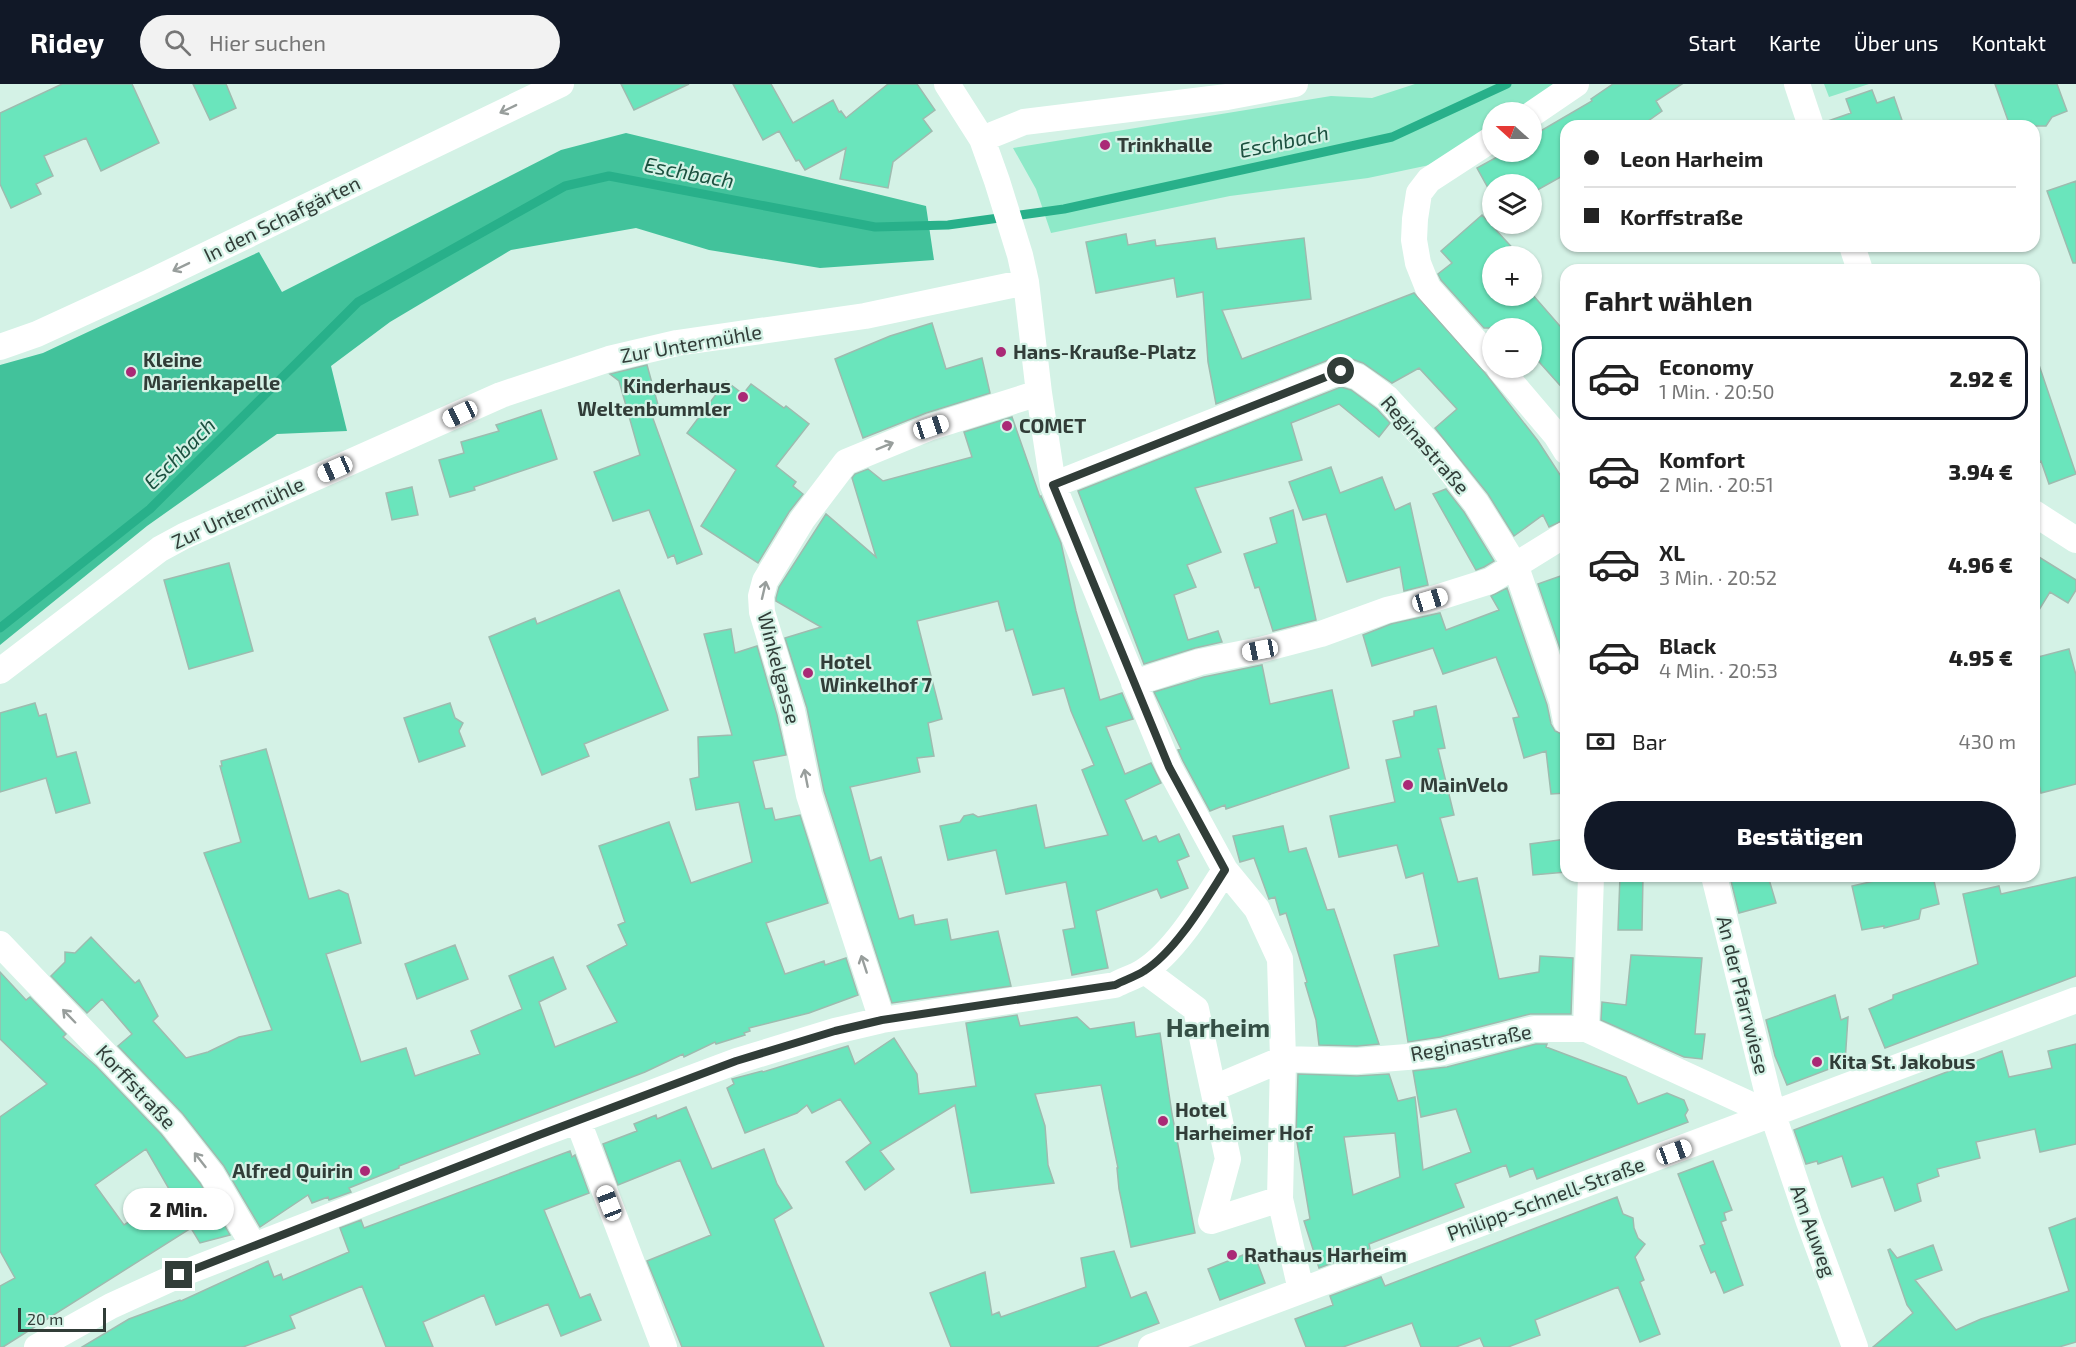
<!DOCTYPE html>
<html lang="de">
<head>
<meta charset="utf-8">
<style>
  :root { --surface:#fff; --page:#f2f2f2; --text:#222; --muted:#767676; --line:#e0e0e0; --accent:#111827 }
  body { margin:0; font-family:"Exo 2",sans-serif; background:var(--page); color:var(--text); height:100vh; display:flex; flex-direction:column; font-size:22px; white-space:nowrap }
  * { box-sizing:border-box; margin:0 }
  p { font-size:20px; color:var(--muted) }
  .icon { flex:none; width:33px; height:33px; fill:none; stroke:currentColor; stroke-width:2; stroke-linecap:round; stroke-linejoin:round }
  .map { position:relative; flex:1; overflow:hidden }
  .drawer { position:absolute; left:1560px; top:180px; width:480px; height:618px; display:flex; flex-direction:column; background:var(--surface); border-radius:18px; box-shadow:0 2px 4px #0004 }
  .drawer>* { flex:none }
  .banner { position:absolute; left:1560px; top:36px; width:480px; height:132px; border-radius:18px; box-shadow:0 2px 4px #0004; display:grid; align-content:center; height:132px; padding:0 24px; background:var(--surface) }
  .needle { width:39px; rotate:291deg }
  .buttons { position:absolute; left:1482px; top:18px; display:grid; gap:12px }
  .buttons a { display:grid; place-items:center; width:60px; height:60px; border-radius:50%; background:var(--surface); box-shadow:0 2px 4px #0004; font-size:30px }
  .scale { position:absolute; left:18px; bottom:15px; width:88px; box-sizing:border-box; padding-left:6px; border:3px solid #313d38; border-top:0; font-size:16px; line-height:21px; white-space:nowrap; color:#313d38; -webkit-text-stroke:4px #d4f2e6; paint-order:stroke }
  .end { position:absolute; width:27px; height:27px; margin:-14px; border:8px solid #313d38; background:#fff; box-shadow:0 0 0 3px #fff }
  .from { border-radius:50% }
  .bubble { position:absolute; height:42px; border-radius:21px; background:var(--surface); box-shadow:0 2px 4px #0004; font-size:20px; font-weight:800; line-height:42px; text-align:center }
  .car { position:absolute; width:18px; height:36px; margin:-18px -9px; border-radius:8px; box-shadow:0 0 4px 2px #0007; background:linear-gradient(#fff 24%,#345 0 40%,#fff 0 76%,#345 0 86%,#fff 0) }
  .banner b { display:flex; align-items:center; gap:21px; height:57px; font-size:22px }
  .banner b+b { border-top:2px solid var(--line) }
  .banner i { width:15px; height:15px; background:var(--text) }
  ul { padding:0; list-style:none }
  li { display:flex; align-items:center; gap:18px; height:84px; margin:0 12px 9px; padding:0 12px; border:3px solid transparent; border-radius:18px }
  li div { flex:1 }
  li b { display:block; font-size:22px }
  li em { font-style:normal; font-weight:800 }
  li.selected { border-color:var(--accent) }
  li>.icon { width:54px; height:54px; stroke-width:1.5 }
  h2 { padding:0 24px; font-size:27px; line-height:72px }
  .pay { display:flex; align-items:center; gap:15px; height:66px; padding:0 24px; font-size:22px }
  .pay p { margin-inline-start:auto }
  .action { display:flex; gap:12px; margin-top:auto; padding:12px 24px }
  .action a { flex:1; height:69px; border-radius:36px; background:var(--accent); color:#fff; font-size:24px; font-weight:800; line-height:69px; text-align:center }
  header { display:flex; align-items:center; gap:36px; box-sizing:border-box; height:84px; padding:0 30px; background:var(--accent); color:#fff }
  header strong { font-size:28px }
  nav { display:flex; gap:33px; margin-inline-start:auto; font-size:21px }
  .search { width:420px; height:54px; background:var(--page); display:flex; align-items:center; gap:15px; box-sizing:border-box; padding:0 21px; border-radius:33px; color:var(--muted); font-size:22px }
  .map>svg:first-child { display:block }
  .green { fill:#8ee9c8 }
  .forest { fill:#42c29b }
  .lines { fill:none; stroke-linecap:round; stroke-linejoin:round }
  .stream { stroke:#28b08a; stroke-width:9 }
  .building { fill:#6ae5bc; stroke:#9ebbaf; stroke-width:1.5; fill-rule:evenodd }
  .street { stroke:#fff; stroke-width:26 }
  .oneway { stroke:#989e9c }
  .route { stroke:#313d38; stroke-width:8 }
  .poi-dot { fill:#aa2976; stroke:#d4f2e6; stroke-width:2 }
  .labels { text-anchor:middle; stroke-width:4.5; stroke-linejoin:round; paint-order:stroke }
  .poi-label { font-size:20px; font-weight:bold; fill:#313d38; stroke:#d4f2e6; text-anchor:start }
  .street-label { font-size:20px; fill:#313d38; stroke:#d4f2e6 }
  .water-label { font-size:21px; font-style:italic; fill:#1c503f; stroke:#d4f2e6 }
  .district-label { font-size:26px; font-weight:bold; fill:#354f45; stroke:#d4f2e6 }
</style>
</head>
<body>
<header>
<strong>Ridey</strong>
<div class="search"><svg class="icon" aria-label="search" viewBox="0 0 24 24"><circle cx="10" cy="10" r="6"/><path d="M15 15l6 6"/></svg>Hier suchen</div>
<nav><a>Start</a><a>Karte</a><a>Über uns</a><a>Kontakt</a></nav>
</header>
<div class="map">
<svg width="2076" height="1263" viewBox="0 0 2076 1263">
  <rect width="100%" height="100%" fill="#d4f2e6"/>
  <path class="green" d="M1415,0H1560L1516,28H1492V44L1439,79L1368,94L1230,112L1051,149L1036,105L1013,64L1331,12L1372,14Z
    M1824,0H1869L1829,13Z"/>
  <path class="forest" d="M626,49L926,122L934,176L820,184L709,166L636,144L511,166L390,238L331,282L347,347L277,350L147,442L0,561V281L43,269L259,168L282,208L561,66Z"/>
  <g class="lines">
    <path class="stream" d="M0,544L150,425L358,218L565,102L609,92L875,143L948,141L1064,125L1392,53L1507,0"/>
  </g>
  <path class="building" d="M62,0H132L159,59L101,87L86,54L44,72L53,92L36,100L41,110L11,124L0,100V29Z
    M193,0H226L236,24L210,36Z
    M621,0H689L634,26Z
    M733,0H771L793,39L833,16L839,28L841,27L846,34L888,0H917L935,26L923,35L932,47L893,78L888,104L840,95L846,64L805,86L799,76L796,77L779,47L763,56Z
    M1613,0H1682L1656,17L1662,27L1641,42H1566V90L1532,109V100H1492V111L1477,84L1506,68H1532V52L1592,17L1591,15Z
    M1995,0H2057L2067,27L2052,33L2046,42H2010Z
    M1872,6L1877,19L1894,13L1904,42H1826L1825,38L1851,29L1846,15Z
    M2076,97V179H2073L2047,107Z
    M1482,131L1520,172H1492V212L1532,210L1566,249V308L1532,270V244H1484L1441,196L1438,190L1452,179L1441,167Z
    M1126,150L1128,161L1155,156L1156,162L1215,154L1217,165L1304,154L1311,215L1222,226L1242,275L1414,209L1485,289L1538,357L1566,400V435L1549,443L1543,431L1514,452L1488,410L1435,344L1457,325L1419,284L1392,299L1363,279L1346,273H1336L1216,320L1208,278L1203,208L1177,213L1174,194L1096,209L1086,158Z
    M932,239L946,285L982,274L990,309L926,329L863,354L835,275L890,252Z
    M2038,278L2076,390L2049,400L2041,377L2034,380V279Z
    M647,281L660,328L647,318L702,470L677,480L674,471L668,474L649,426L613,437L594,388L640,371L619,297L610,290Z
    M726,297L743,310L751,300L784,324L786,322L809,340L776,382L796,398L793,402L803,410L789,428L758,479L701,442L736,386L687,349Z
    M1341,303L1351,306L1377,325L1390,339L1379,353L1339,320L1291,339L1302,376L1195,404L1221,468L1187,481L1196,503L1174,511L1188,556L1218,547L1222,558L1195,564L1144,580L1078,407Z
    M541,326L557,375L474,403L475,406L450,413L439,376L464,369L461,358L499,347L496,341Z
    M1012,333L1040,413L1041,412L1061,459L1076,527L1100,616L1122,609L1133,635L1106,643L1125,690L1151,679L1161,699L1125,716L1143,757L1156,752L1159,758L1179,750L1189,772L1177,777L1188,804L1161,814L1157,805L1096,827L1108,884L1072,891L1063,846L1075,844L1066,798L1006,810L996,766L948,776L940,742L960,738L964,732L973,730L978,733L1036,721L1045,764L1108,751L1082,686L1094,681L1071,627L1064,604L1033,611L1013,545L1006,547L998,517L917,537L942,635L928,639L934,672L917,674L920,688L850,703L870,777L881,773L899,835L913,831L915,841L947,835L951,856L998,847L1011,902L892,919L824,707L807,624L785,554L821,543L776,517V514L779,503L826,430L876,473L852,394L855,390L868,385L883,397L972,373L964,348Z
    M1331,383L1340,409L1382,393L1395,426L1410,419L1428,501L1404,507L1400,483L1347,498L1326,430L1303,436L1289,398Z
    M412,403L418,431L392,436L386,409Z
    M1446,405L1464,428L1494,477L1484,483L1476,486L1433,410Z
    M1293,426L1316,536L1273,547L1259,503L1255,504L1244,470L1277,459L1270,434Z
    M2034,470L2076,496V506L2068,519L2050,508L2034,534Z
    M229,479L253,567L189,585L164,496Z
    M1566,490V582L1538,500Z
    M1507,504L1547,621L1551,640L1555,647L1566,652V709L1551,710L1546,667L1524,674L1513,634L1519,633L1496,573L1443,590L1433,564L1372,582L1363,551L1391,540L1440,529L1446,546L1499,526L1491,512Z
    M619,506L668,626L584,660L589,672L542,691L489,553L535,534L537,540Z
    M731,545L735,569L757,562L777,631L786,671L753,677L765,725L772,724L775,736L800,731L828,819L766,839L785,890L824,877L825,881L846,874L858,911L809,929L749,944L750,947L744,949L745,951L716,960L715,958L684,973L683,970L645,988L399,1082V1084L349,1104L351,1108L329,1116L328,1113L312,1119L308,1111L260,1143L224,1082L183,1030L118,962L132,950L102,915L87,929L51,892L65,878V868L75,869L91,853L135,899L139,896L158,932L153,937L186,974L208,968L239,953L272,946L204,769L241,758L220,682H222L221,677L266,665L309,815L339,806L348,810L361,859L326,870L361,978L406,964L415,992L480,970L471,947L522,925L509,892L553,873L566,905L539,918L555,963L617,938L587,882L627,861L618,841L625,838L599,762L669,738L691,799L752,778L739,718L696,726L690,695L699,693L698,653L732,651L704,550Z
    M2069,565L2076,591V700L2041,709L2034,681V574Z
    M1262,581L1270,620L1332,606L1349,684L1226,725L1225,721L1210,727L1183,677L1178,666L1181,665L1154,608L1204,593Z
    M35,619L39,632L46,630L57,673L76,668L90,719L56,729L46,694L0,708V629Z
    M450,619L455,634L463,639L459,647L465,662L419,678L404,634Z
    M1436,622L1445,664L1438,665L1454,731L1440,734L1458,798L1477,794L1499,895L1539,888L1540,872L1573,874L1571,930H1530L1440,953L1408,958L1394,871L1439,862L1423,789L1406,794L1397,761L1339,773L1330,732L1395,718L1386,676L1401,673L1393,637L1414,632V627Z
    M1283,742L1289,768L1306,764L1327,826L1334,825L1379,960L1357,962L1319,961L1316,936L1305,899L1307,898L1286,829L1280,831L1275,813L1269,815L1254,774L1240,778L1233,752Z
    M1566,755V788L1533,791L1530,760Z
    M1620,792H1643L1642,846H1618Z
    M1753,792H1768L1776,819L1739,829L1731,797Z
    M1896,792H1933L1939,820L1921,825L1919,835L1884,844V842L1862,846L1852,802Z
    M2076,793V892L1885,964L1869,925L1893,915V911L1978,880L1963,810L1999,802L2001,810Z
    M455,861L468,895L417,915L405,880Z
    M1631,871L1702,874L1695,950H1705L1702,975L1684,973L1601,936L1602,918L1626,921Z
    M0,888L26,916L30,913L66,950L63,953L96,982L161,1050L200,1099L230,1151L200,1159L191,1144L3,1263H0V1202L15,1194L0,1167V1033L47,1000L0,955ZM146,1065L172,1110L124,1141L95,1101Z
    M1835,911L1841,936L1848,933L1845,979L1787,1001L1775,972L1766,936Z
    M1017,931L1020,942L1077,933L1090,945L1134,938L1136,953L1160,949L1172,1030L1195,1149L1131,1163L1119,1105L1117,1084H1118L1101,1001L1035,1010L1045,1042L1048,1081L1054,1099L971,1109L955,1021L880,1067L894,1085L865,1106L846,1078L871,1059L840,1015L812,1029L807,1021L797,1029L745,1049L727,1004L734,1000L732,995L762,987L763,988L848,962L855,980L894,954L917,990L919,1010L976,1002L966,939Z
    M1536,960H1547L1546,963L1626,993L1638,1020L1667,1009L1684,1016L1688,1026L1685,1031L1688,1038L1537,1095L1533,1084L1510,1093L1506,1081L1455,1100L1464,1123L1369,1160L1370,1165L1319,1184L1304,1137L1310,1135L1296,1052L1298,990L1357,992L1389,990L1398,1017L1415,1013L1423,1086L1471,1068L1456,1025L1421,1033L1413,987L1447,983ZM1395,1049L1400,1093L1353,1111L1344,1053Z
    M2076,960V1060L2040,1068L2035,1045L1976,1058L1980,1074L1937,1085L1939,1092L1917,1100L1921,1117L1895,1127L1883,1093L1852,1103L1842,1072L1818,1080L1817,1077L1806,1080L1794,1046L2002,967L2009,993L2052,984L2048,967Z
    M686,1023L712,1085L764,1065L777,1100L792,1124L774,1135L824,1263H682L647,1177L711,1151L680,1076L618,1101L603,1060L637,1047L634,1040L656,1031L657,1035Z
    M570,1067L572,1073L575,1071L589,1109L544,1126L580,1214L590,1210L601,1236L561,1252L548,1220L496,1241L484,1211L423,1238L433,1263H386L362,1202L290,1232L295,1244L243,1263H82L129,1235L180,1216L181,1217L268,1177L274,1193L281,1190L283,1196L349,1168L340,1144L361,1136L364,1144Z
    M1713,1077L1732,1126L1724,1129L1726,1136L1721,1138L1743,1201L1724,1209L1715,1187L1711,1189L1700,1162L1705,1160L1678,1090Z
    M1617,1113L1623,1130L1633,1134L1634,1144L1638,1154L1645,1160L1635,1173L1644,1196L1640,1198L1660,1250L1640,1258L1618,1203L1535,1236L1540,1251L1508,1263H1484L1480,1254L1456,1263H1421L1412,1239L1343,1263H1306L1295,1235L1333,1221L1330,1212L1381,1193L1385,1202Z
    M2076,1134V1258L2059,1263H1873L1913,1229L1907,1221L1888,1166L1890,1165L1897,1174L1933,1161L1942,1186L1915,1196L1956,1246L1981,1235L2069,1207L2049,1144Z
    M1114,1167L1131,1214L1146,1208L1159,1239L1096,1263H951L930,1209L985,1188L992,1231L999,1228L1001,1233L1086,1203L1081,1174Z
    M1253,1167L1265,1199L1220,1216L1208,1185Z"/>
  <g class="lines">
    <path class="street" d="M947,0L982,55L997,97L1020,171L1026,198L1039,309L1053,401L1169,683L1225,786L1257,825L1280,875L1283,975L1280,1115L1301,1206
      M1797,0L1811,42
      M1532,30L1576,0
      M982,55L1024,38L1227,13L1295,0
      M1492,55L1429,96L1419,109L1415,135L1414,156L1418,179L1428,204L1492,276
      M1852,162L1860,186
      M0,263L37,250L148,199L561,0
      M1499,284L1556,351L1566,367
      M1053,401L1341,287L1358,293L1387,314L1433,364L1476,419L1516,483L1562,617L1566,637
      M2034,429L2076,456
      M0,587L160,465L184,452L501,311L609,275L677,259L865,232L1026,198
      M1134,599L1200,578L1260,566L1321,550L1387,526L1430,516L1490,497L1566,450
      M1714,792L1773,1031L1809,1138L1855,1263
      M0,860L172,1040L212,1091L253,1161
      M1145,887L1196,925L1228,1075L1211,1137L1280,1115
      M882,936L809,711L792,627L762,528L761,512L765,497L802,436L846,378L931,343L1039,309
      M1586,945L1591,792
      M1214,1004L1283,975L1357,977L1407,973L1443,968L1534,945H1586L1773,1031
      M578,1037L664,1263
      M37,1263L111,1222L179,1191L539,1051L737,977L835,947L882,936L1115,901C1124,896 1135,893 1144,887C1176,867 1205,817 1225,786
      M1151,1263L2076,916"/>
  </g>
  <defs><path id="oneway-shaft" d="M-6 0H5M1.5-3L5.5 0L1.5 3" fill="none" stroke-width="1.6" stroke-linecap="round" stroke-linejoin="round" transform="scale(1.5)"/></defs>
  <g class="oneway">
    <use href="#oneway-shaft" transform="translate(508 25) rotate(154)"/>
    <use href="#oneway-shaft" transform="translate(181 183) rotate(154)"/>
    <use href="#oneway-shaft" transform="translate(885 362) rotate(-22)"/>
    <use href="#oneway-shaft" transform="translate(764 506) rotate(-77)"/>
    <use href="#oneway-shaft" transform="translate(806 694) rotate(-101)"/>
    <use href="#oneway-shaft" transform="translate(864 880) rotate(-108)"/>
    <use href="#oneway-shaft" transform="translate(69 932) rotate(-134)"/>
    <use href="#oneway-shaft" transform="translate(200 1076) rotate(-128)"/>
  </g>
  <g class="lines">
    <path class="route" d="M179,1191L539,1051L736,977L835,947L882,936L1115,901C1124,896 1135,893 1144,887C1176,867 1205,817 1225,786L1169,683L1053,401L1341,287"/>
  </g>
  <g class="poi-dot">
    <circle cx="1105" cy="61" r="6"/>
    <circle cx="1001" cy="268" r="6"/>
    <circle cx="131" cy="288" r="6"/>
    <circle cx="743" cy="313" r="6"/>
    <circle cx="1007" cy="342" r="6"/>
    <circle cx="808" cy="589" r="6"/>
    <circle cx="1408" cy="701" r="6"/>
    <circle cx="1817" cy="978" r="6"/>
    <circle cx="1163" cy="1037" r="6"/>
    <circle cx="365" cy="1087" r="6"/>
    <circle cx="1232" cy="1171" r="6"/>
  </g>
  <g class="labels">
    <g class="poi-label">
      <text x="1117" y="68">Trinkhalle</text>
      <text x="1013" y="275">Hans-Krauße-Platz</text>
      <text x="143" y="283">Kleine<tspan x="143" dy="23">Marienkapelle</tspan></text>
      <text x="731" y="309" text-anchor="end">Kinderhaus<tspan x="731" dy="23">Weltenbummler</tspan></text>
      <text x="1019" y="349">COMET</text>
      <text x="820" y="585">Hotel<tspan x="820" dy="23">Winkelhof 7</tspan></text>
      <text x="1420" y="708">MainVelo</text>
      <text x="1829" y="985">Kita St. Jakobus</text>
      <text x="1175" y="1033">Hotel<tspan x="1175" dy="23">Harheimer Hof</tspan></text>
      <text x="353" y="1094" text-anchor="end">Alfred Quirin</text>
      <text x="1244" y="1178">Rathaus Harheim</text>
    </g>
    <g class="street-label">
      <text transform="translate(282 135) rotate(-26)" y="7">In den Schafgärten</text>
      <text transform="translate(691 260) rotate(-10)" y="7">Zur Untermühle</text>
      <text transform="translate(1425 361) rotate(49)" y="7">Reginastraße</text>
      <text transform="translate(238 429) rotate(-25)" y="7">Zur Untermühle</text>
      <text transform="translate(779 584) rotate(75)" y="7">Winkelgasse</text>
      <text transform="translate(1743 911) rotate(76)" y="7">An der Pfarrwiese</text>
      <text transform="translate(1471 959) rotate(-11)" y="7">Reginastraße</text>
      <text transform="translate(136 1003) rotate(47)" y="7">Korffstraße</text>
      <text transform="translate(1546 1115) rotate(-20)" y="7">Philipp-Schnell-Straße</text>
      <text transform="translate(1813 1147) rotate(70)" y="7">Am Auweg</text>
    </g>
    <g class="water-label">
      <text transform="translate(1284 58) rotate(-12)" y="7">Eschbach</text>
      <text transform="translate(689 89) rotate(11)" y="7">Eschbach</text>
      <text transform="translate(180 370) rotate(-45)" y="7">Eschbach</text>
    </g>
    <g class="district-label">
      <text x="1218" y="953">Harheim</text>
    </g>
  </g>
</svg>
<div class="buttons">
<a><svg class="needle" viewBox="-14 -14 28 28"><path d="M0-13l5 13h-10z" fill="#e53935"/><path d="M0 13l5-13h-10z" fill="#767676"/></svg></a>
<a><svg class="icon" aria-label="layers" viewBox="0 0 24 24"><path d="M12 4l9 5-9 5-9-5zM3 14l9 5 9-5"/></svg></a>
<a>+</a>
<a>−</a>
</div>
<div class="scale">20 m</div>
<i class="end from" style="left:1341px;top:287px"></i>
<i class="end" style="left:179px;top:1191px"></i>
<div class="bubble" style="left:123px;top:1104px;width:111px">2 Min.</div>
<i class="car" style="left:460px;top:330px;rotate:245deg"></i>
<i class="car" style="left:931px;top:343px;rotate:72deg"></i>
<i class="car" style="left:335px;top:385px;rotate:246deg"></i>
<i class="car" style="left:1430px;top:516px;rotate:73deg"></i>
<i class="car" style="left:1260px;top:566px;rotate:259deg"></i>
<i class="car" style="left:1674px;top:1068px;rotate:70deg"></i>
<i class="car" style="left:609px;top:1119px;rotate:339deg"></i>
<div class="banner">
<b><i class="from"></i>Leon Harheim</b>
<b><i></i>Korffstraße</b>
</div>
<section class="drawer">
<h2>Fahrt wählen</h2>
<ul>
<li class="selected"><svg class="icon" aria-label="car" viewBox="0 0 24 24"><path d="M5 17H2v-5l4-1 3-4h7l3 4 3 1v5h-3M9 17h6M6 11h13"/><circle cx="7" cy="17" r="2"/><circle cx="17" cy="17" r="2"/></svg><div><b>Economy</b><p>1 Min. · 20:50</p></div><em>2.92 €</em></li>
<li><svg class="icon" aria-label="car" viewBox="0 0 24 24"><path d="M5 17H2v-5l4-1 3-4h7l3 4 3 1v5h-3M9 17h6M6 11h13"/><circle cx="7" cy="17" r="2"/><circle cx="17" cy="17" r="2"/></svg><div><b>Komfort</b><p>2 Min. · 20:51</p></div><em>3.94 €</em></li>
<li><svg class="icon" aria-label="car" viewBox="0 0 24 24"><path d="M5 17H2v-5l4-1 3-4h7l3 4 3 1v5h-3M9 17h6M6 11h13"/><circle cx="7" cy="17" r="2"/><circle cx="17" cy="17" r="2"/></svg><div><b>XL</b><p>3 Min. · 20:52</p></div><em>4.96 €</em></li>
<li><svg class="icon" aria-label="car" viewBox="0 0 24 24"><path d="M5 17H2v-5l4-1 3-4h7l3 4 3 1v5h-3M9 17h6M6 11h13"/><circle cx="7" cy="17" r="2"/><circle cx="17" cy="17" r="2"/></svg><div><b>Black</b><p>4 Min. · 20:53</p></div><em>4.95 €</em></li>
</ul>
<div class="pay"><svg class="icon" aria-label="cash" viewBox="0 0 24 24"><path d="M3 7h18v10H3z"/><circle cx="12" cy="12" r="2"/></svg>Bar<p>430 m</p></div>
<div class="action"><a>Bestätigen</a></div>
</section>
</div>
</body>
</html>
